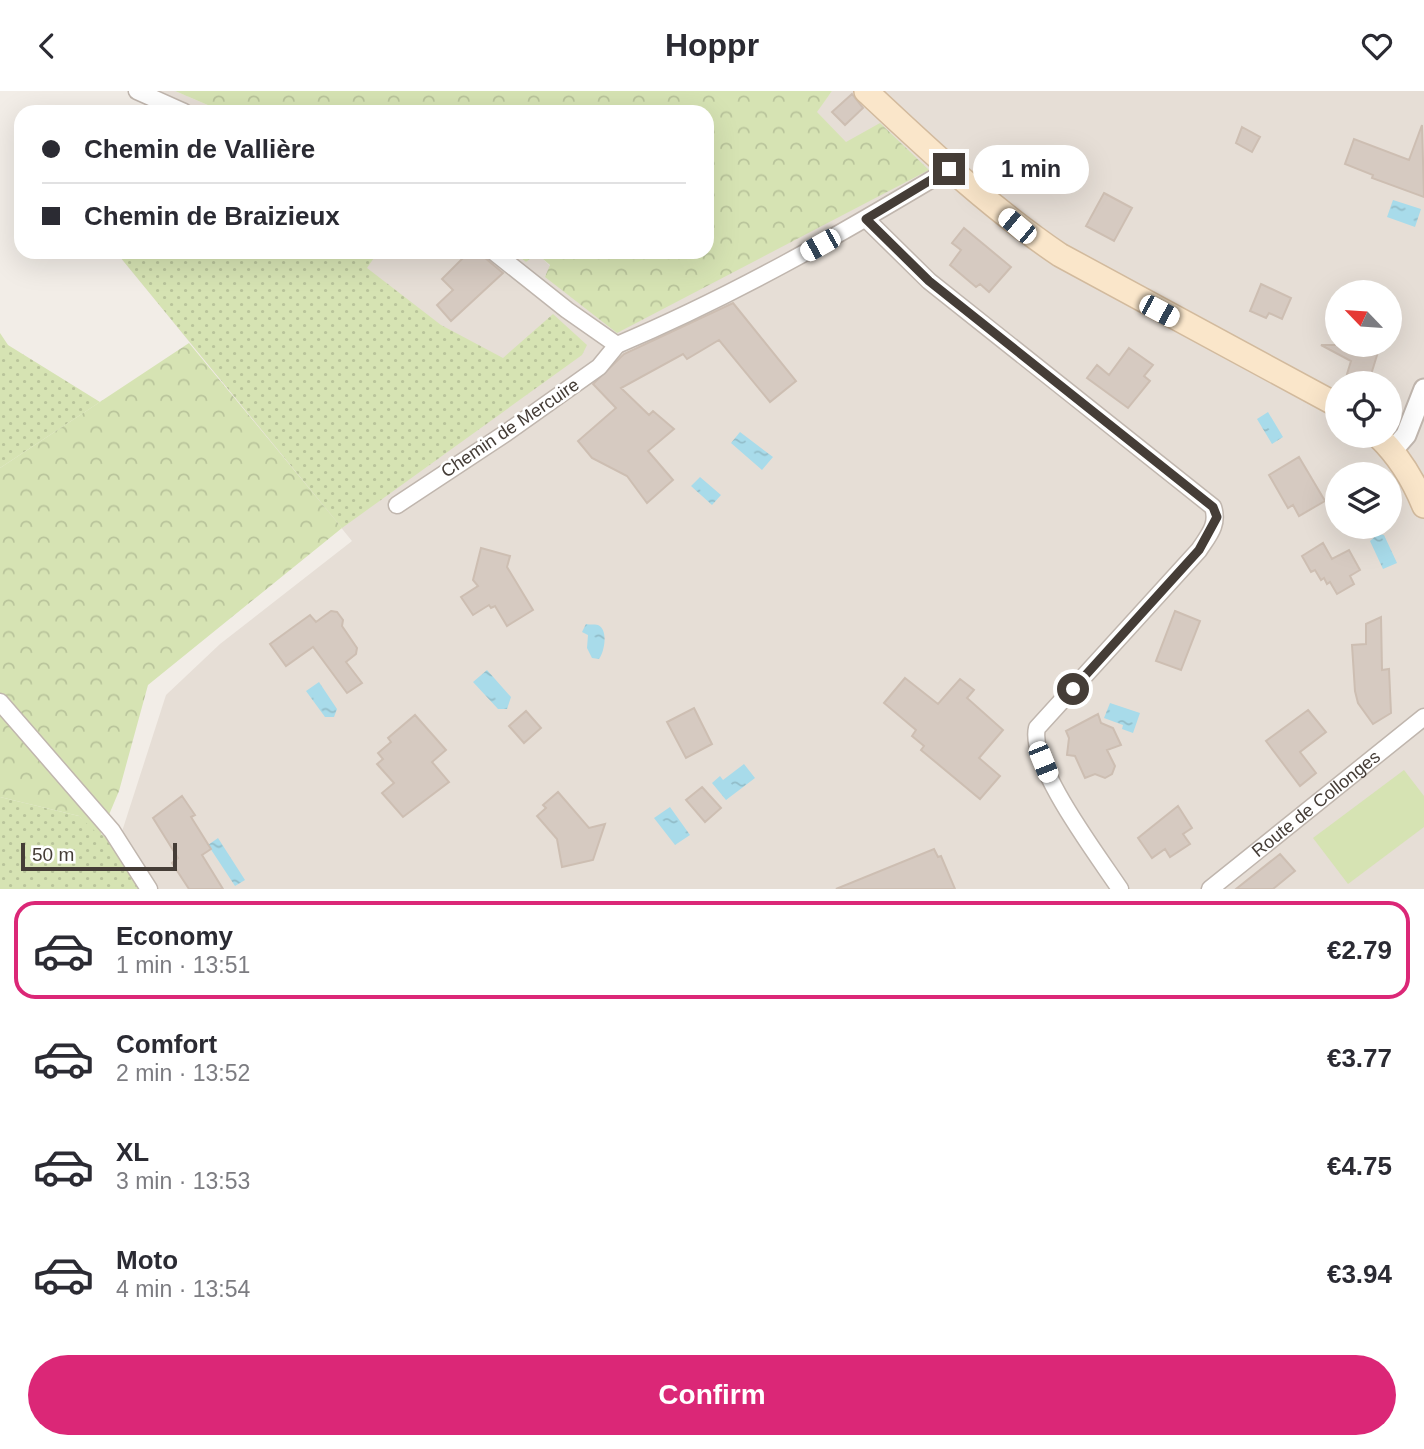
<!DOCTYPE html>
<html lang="en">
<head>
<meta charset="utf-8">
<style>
  :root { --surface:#fff; --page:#f7f7f7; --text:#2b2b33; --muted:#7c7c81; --line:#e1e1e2; --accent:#db2777 }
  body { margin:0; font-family:Helvetica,sans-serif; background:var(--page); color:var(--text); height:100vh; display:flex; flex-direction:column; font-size:26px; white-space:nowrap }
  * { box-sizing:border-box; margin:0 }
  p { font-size:23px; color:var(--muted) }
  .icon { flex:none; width:38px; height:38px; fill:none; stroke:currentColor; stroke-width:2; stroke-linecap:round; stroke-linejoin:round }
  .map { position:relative; height:798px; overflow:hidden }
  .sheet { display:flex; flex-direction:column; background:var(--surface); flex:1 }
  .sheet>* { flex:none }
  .guide { position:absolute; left:14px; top:14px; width:700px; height:154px; border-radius:21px; box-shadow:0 7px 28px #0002; display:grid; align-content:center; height:154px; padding:0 28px; background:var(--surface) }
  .needle { width:46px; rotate:295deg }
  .fabs { position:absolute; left:1325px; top:189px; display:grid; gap:14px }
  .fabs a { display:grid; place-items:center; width:77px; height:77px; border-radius:50%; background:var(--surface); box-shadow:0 7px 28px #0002; font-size:35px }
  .scale { position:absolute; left:21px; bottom:18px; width:156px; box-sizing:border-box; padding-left:7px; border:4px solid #453d37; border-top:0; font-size:19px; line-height:24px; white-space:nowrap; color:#453d37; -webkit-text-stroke:5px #fff; paint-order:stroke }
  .end { position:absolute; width:32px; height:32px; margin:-16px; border:9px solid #453d37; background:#fff; box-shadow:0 0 0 4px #fff }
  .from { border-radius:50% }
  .bubble { position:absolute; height:49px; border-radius:24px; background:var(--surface); box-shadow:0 7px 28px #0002; font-size:23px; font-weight:600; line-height:49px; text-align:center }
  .car { position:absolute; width:21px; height:42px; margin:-21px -10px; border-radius:9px; box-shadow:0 0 5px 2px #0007; background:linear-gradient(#fff 24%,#345 0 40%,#fff 0 76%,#345 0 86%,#fff 0) }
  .guide b { display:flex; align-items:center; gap:24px; height:66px; font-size:26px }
  .guide b+b { border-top:2px solid var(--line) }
  .guide i { width:18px; height:18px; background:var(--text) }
  ul { padding:12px 0 0; list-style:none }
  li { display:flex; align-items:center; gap:21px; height:98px; margin:0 14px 10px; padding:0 14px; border:4px solid transparent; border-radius:21px }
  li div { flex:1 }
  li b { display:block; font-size:26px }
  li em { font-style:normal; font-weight:600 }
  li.on { border-color:var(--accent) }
  li>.icon { width:63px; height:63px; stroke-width:1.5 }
  .primary-button { display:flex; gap:14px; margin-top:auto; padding:14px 28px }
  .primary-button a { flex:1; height:80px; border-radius:42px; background:var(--accent); color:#fff; font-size:28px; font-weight:600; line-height:80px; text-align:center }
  header { display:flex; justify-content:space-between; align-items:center; height:91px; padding:0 28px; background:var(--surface); font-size:32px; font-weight:600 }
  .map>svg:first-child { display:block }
  .residential { fill:#e6ded6; fill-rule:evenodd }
  .grass { fill:url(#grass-dots) }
  .forest { fill:url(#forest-crowns) }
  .pitch { fill:#d6e3b3 }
  .water { fill:url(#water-ripples) }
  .building { fill:#d6cac1; stroke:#cdbeb2; stroke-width:2 }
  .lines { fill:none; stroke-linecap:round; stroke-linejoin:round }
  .minor-casing { stroke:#c0b6ae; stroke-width:19 }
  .tertiary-casing { stroke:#c0b6ae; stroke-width:23 }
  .secondary-casing { stroke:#d2ba9d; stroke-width:26 }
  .minor { stroke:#fff; stroke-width:16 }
  .tertiary { stroke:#fff; stroke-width:19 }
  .secondary { stroke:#fae6ca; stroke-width:23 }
  .route { stroke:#453d37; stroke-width:9 }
  .labels { text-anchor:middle; stroke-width:5; stroke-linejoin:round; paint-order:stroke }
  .street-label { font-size:18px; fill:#453d37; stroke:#fff }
</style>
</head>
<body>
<header><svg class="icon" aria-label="back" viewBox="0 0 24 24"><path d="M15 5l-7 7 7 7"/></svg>Hoppr<svg class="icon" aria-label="heart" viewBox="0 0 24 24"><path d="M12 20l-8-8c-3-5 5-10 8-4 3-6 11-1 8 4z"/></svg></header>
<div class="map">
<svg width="1424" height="798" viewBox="0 0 1424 798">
  <defs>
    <pattern id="grass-dots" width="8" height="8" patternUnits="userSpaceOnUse" patternTransform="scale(1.75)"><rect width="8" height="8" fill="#d6e3b3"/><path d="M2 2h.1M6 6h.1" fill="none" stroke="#b9c49b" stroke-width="1.8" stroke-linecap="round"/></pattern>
    <pattern id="forest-crowns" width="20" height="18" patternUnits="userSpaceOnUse" patternTransform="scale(1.75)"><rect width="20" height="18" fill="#d6e3b3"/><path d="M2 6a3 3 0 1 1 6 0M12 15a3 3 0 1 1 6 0" fill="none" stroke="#b9c49b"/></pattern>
    <pattern id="water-ripples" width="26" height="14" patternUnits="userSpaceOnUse" patternTransform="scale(1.75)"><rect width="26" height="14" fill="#a8dbea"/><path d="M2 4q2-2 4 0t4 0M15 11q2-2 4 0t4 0" fill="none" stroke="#92bdc9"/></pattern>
  </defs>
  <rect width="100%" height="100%" fill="#f2ede7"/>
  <path class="residential" d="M161,0H175L224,21H150Z
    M832,0H1424V798H142L117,756L166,604L220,553L352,450L116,161H513L526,171L537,162L617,242L846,52L816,21ZM1337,201H1390V254H1337ZM1337,292H1390V345H1337ZM1337,383H1390V436H1337Z"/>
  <path class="grass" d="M116,161H378L367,177L441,234L503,267L553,223L587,254L582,264L342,437Z
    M0,242L8,254L100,311L0,377Z
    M0,706L79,725L117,756L141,798H0Z"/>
  <path class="forest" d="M175,0H832L817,21L846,51L880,32L929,79L617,242L545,186L550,174L537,163L526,171L513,161H707V21H224Z
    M189,252L342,437L148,594L119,700L100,745L79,725L0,706V377Z"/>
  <path class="pitch" d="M1404,679L1424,705V736L1348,793L1313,747Z"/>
  <path class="water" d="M1393,109L1421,118L1415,136L1387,126Z
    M1268,321L1283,346L1272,353L1257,328Z
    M740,341L773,366L762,379L731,352Z
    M700,386L721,404L712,414L691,395Z
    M1378,443L1384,444L1397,472L1383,478L1370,450Z
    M586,533C590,534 594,533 598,534C609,539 604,562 599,568L592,567L587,557L588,544L582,541Z
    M487,579L511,606L507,618H498L473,591Z
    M319,591L337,618L334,626H325L306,600Z
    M1110,612L1140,622L1133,642L1122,638L1123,634L1104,627Z
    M744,673L755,687L726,709L712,692L720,685L723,689Z
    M670,716L690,744L675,754L654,727Z
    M218,747L245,789L235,795L208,754Z"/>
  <path class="building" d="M852,3L863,17L845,34L832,21Z
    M1422,34L1424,106L1372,87L1373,84L1345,73L1354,48L1409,69Z
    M1242,36L1260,46L1252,61L1236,52Z
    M1104,102L1132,117L1114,150L1086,135Z
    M964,137L1011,176L989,201L980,193L976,196L950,174L961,159L952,152Z
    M469,161H478L503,182L451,230L437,214L453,199L442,188Z
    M1261,193L1291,207L1282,228L1269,222L1266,227L1250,220Z
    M733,212L796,290L770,311L719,249L687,268L683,263L621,297L649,324L653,320L674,338L648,360L673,389L647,412L627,385L592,367L578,350L616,317L593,293L624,263Z
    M1321,254H1356L1378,261L1369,290L1347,283L1351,270Z
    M1129,257L1153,274L1144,285L1150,290L1128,317L1087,287L1097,274L1109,284Z
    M1299,366L1325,410L1299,425L1293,414L1288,417L1269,384Z
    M1323,452L1332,468L1349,459L1360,479L1350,485L1354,493L1337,503L1330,491L1327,493L1324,487L1321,489L1315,479L1311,481L1302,465Z
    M481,457L510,465L507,476L533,519L507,535L495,515L491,517L489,514L473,524L461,506L478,495L473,489Z
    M331,520L337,521L343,529L342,535L357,557L356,563L346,571L362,592L347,602L313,556L286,575L270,553L310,524L316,531Z
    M1175,520L1200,530L1181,579L1156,570Z
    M1381,526L1382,579L1389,578L1391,622L1373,633L1358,612L1355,600L1352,554L1366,553V533Z
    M905,587L938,613L960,588L974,599L967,607L1003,639L979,667L1000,685L980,708L921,659L924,655L912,645L916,639L884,612Z
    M694,617L712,653L686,667L667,631Z
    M1308,619L1326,641L1300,661L1316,682L1300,695L1266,650Z
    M526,620L541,637L524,652L509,635Z
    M1098,623L1101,632L1113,637L1121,654L1107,659L1115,675L1112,683L1105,687L1095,683L1085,687L1075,665L1067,664L1069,647L1066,640Z
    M415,624L446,659L432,671L449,691L403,726L382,702L394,692L377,673L383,668L378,662L391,651L388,647Z
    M702,696L721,717L705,731L686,709Z
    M558,701L589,737L605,733L593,769L562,776L557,748L537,725L546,717L543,714Z
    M182,705L195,724L191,726L211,758L202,764L223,798H189L172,772L178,767L153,727Z
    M1178,715L1192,737L1183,743L1190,753L1170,766L1165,758L1152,767L1138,747Z
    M934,758L938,766L941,765L955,798H836Z
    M1280,763L1295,780L1273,798H1236Z"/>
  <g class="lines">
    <g class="minor-casing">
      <g id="minor">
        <path d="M137,0L184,21"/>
        <path d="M866,128L929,190L1213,416C1219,434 1208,445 1199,459L1037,637C1028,673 1099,766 1120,798"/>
        <path d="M494,161L567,219L617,254C733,205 841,143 949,78"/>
        <path d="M397,414L506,342L599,276L617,254"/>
        <path d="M0,611L112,740L149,798"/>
        <path id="s1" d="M1210,798L1424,626"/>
      </g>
    </g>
    <g class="tertiary-casing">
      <path id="tertiary" d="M1393,359L1406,344L1424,298"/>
    </g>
    <g class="secondary-casing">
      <path id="secondary" d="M866,0C928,58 989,116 1060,164L1337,314
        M1378,345C1399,365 1413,388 1424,415"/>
    </g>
    <use href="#minor" class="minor"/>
    <use href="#tertiary" class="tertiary"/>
    <use href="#secondary" class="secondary"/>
  </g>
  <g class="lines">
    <path class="route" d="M949,78L866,128L929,190L1213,416L1217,426L1199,459L1073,598"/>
  </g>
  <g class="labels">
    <g class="street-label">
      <text transform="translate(510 337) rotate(-34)" y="6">Chemin de Mercuire</text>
      <text dy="6" stroke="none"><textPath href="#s1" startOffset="136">Route de Collonges</textPath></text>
    </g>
  </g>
</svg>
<div class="fabs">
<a><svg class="needle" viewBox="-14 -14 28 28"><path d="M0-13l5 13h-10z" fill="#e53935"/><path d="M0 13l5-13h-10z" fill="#7c7c81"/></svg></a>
<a><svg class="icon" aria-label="locate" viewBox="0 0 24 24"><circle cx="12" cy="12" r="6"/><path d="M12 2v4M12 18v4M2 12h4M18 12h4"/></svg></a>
<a><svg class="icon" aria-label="layers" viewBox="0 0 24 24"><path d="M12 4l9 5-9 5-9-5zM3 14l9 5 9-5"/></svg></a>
</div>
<div class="scale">50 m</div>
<i class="end from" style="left:1073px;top:598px"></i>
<i class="end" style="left:949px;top:78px"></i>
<div class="bubble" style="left:973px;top:54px;width:116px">1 min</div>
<i class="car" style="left:1017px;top:135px;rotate:310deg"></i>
<i class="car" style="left:820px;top:154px;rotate:241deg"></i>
<i class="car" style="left:1159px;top:220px;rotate:118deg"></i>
<i class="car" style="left:1043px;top:671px;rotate:158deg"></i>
<div class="guide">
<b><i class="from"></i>Chemin de Vallière</b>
<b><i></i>Chemin de Braizieux</b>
</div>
</div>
<section class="sheet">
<ul>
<li class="on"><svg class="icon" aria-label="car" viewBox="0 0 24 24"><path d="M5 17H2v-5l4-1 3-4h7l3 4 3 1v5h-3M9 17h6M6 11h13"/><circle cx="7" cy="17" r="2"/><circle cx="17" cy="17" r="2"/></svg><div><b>Economy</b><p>1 min · 13:51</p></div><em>€2.79</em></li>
<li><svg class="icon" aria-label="car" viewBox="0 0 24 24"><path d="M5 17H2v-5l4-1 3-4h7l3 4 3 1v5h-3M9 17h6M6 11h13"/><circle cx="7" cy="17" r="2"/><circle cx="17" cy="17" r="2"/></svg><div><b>Comfort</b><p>2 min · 13:52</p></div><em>€3.77</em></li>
<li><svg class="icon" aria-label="car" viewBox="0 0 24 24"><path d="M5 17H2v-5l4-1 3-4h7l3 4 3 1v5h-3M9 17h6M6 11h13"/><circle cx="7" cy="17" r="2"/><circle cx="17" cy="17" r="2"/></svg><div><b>XL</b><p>3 min · 13:53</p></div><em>€4.75</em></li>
<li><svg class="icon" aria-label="car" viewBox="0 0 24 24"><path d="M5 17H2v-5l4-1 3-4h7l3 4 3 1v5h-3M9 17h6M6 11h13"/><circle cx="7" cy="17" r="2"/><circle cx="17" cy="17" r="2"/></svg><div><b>Moto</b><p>4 min · 13:54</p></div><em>€3.94</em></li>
</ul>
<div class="primary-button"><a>Confirm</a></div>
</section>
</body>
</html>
